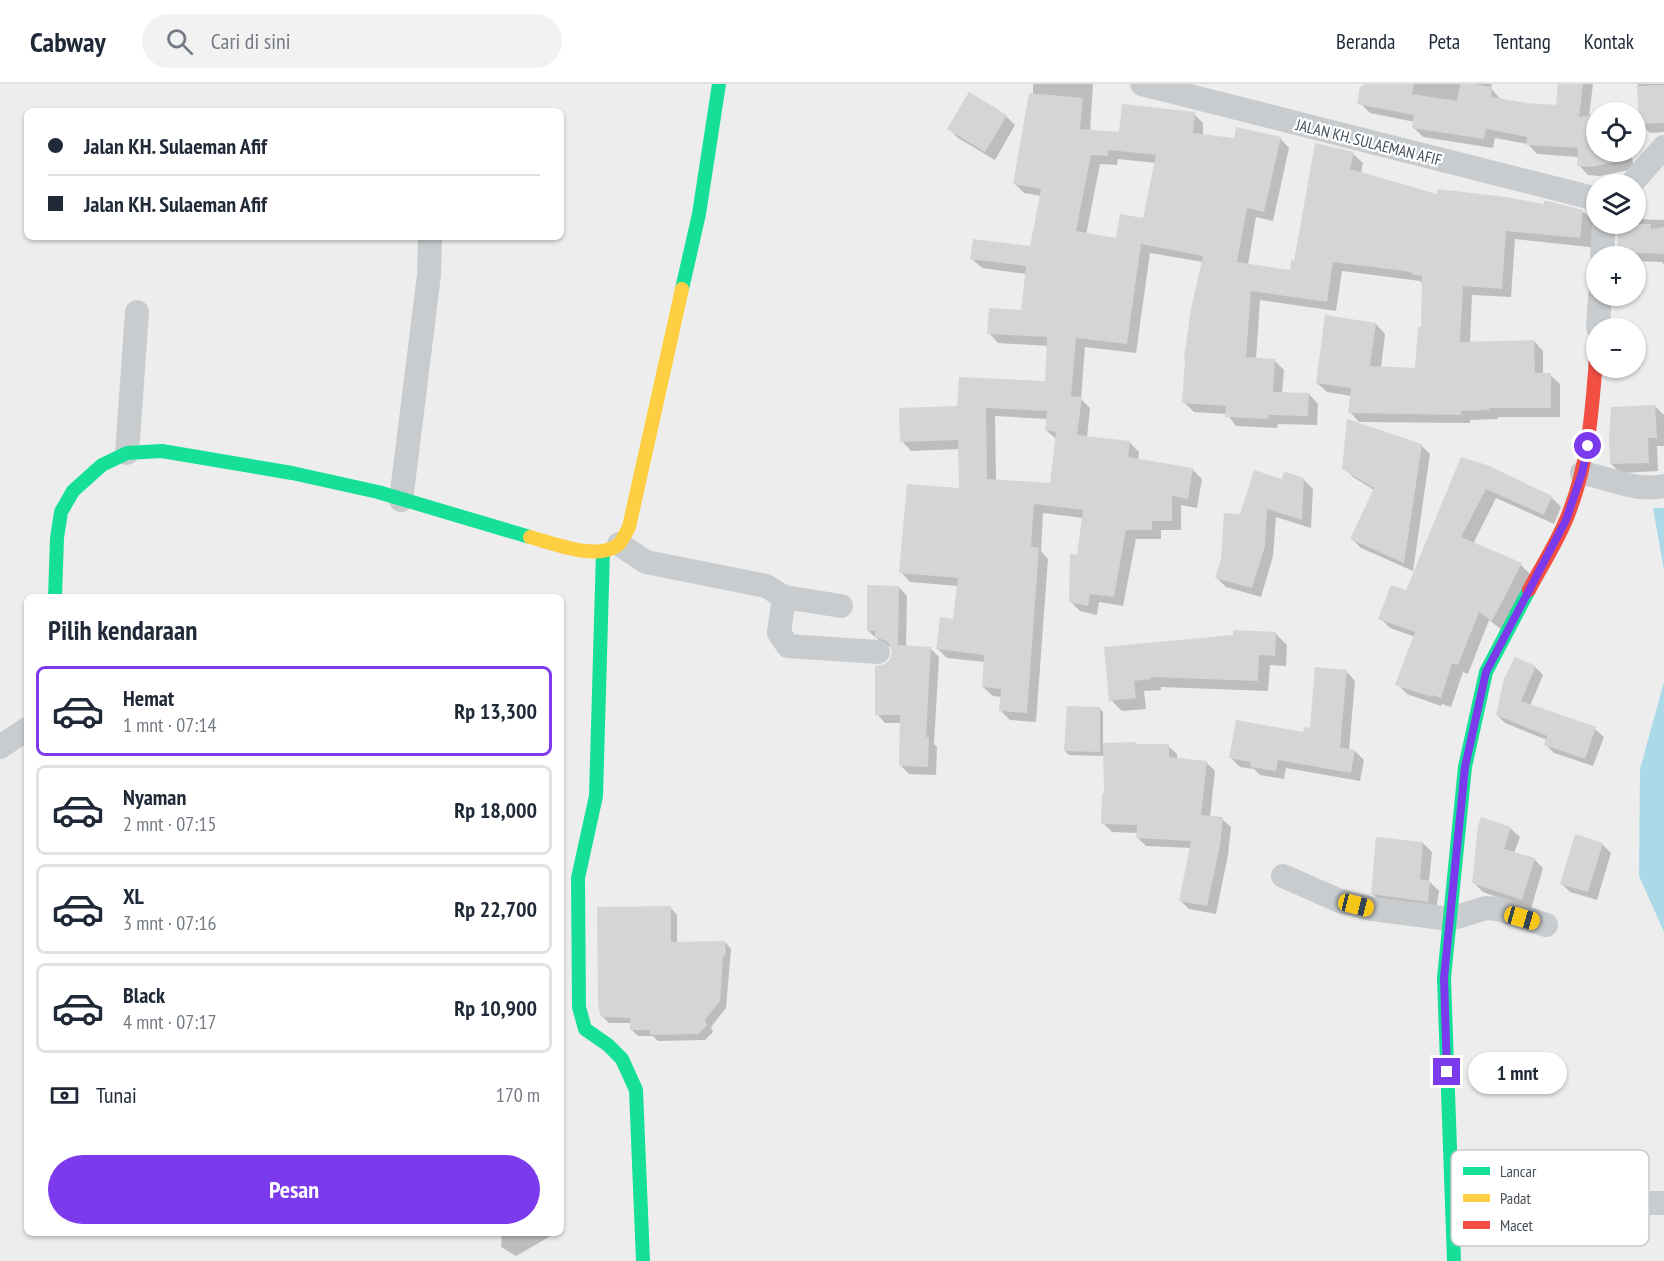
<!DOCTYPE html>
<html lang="id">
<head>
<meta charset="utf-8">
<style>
  :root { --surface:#fff; --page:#f2f2f3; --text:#1f2937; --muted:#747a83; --line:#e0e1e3; --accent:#7c3aed }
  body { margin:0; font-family:"PT Sans Narrow",sans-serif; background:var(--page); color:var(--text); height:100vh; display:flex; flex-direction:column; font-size:22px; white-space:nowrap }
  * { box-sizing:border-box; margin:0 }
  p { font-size:20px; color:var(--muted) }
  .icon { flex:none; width:33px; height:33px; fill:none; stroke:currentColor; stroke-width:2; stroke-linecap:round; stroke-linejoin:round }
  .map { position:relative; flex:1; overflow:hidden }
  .panel { position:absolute; left:24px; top:510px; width:540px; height:642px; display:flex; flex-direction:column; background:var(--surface); border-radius:9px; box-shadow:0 2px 4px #0004 }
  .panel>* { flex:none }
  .top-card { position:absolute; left:24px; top:24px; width:540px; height:132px; border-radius:9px; box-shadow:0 2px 4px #0004; display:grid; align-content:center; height:132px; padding:0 24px; background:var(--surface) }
  .tools { position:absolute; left:1586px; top:18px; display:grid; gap:12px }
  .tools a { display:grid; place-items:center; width:60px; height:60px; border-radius:50%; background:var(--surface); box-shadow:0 2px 4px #0004; font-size:30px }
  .end { position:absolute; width:27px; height:27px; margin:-14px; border:8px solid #7c3aed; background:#fff; box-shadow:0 0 0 3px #fff }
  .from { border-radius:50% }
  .bubble { position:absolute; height:42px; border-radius:21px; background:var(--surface); box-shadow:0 2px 4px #0004; font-size:20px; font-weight:700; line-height:42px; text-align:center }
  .car { position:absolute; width:18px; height:36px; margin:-18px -9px; border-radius:8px; box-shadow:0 0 4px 2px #0007; background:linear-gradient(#f5c518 24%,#345 0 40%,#f5c518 0 76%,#345 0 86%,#f5c518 0) }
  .top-card b { display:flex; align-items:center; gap:21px; height:57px; font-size:22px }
  .top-card b+b { border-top:2px solid var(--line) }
  .top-card i { width:15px; height:15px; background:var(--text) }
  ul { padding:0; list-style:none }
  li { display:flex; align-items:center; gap:18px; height:90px; margin:0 12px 9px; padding:0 12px; border:3px solid var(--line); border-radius:9px }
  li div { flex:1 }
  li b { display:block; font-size:22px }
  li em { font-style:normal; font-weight:700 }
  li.active { border-color:var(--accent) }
  li>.icon { width:54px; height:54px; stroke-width:1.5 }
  h2 { padding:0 24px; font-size:27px; line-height:72px }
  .pay { display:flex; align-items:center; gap:15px; height:66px; padding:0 24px; font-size:22px }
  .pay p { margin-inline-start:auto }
  .button { display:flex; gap:12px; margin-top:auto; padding:12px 24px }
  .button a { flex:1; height:69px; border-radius:36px; background:var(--accent); color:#fff; font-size:24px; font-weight:700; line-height:69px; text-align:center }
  header { display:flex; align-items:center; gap:36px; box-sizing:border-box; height:84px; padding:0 30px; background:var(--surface); border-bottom:2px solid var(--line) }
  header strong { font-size:28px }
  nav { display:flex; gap:33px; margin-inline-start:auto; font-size:21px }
  .search { width:420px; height:54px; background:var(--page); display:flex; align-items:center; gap:15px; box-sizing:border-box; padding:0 21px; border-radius:33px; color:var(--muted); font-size:22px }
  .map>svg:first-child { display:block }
  .water { fill:#abd9e7 }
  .shadow { fill:#0003; fill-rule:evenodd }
  .building { fill:#d5d5d7; fill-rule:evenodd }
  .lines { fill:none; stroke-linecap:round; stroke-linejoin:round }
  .street { stroke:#c9ccce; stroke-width:24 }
  .fast { stroke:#16e098; stroke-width:14 }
  .slow { stroke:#ffcf43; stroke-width:14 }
  .jam { stroke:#f24e42; stroke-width:14 }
  .route { stroke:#7c3aed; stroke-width:8 }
  .labels { text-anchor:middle; stroke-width:4.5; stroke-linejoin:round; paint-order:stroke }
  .street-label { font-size:16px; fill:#464f58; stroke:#fff }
  .key { fill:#fff; stroke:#c8cacd; stroke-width:1.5 }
  .key-label { font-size:16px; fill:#464f58 }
</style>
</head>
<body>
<header>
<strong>Cabway</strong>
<div class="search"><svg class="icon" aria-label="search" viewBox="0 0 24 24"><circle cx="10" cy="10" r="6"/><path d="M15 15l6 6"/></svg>Cari di sini</div>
<nav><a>Beranda</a><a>Peta</a><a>Tentang</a><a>Kontak</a></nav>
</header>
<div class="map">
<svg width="1664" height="1177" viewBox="0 0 1664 1177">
  <rect width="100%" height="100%" fill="#eeeded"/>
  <path class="water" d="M1653,424H1664V486Z
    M1664,598V848L1639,792L1640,685Z"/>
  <path class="shadow" d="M1033,0H1093L1090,47L1121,49L1194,30L1203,39V52L1235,55L1280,54L1289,64L1273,137L1256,133L1248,181L1292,187L1353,70L1363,79L1361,89L1438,112L1582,127L1596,138L1598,164L1515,155L1511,213L1472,211L1470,259L1534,257L1543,267V291H1550L1560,300V333H1498V335L1470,336V339L1359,338L1350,328L1351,312L1327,308L1317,299L1376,240L1385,250L1381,284L1417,285L1422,244V199L1420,197L1342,187L1336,227L1260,216L1256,275L1274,276L1284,286L1282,309L1309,310L1318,320L1317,341L1278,340L1277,344L1236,342L1227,330L1194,328L1184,318L1203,178L1150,169L1136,269L1085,263L1081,315L1090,324L1087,354L1129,358L1139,368L1138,376L1192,385L1202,395L1197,424L1181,421V446H1161V455H1136L1123,522L1099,518L1097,531L1080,527L1071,518L1083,434L1043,429L1041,467L1048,475L1036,638L1010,636L1000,626L1001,613L993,612L983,603L985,578L947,574L938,565L955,537L958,502L910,498L901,488L960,406V365L911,367L902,357L959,324L1047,299L1048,262L998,259L989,249L1022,227L1026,190L982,184L972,175L1031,164L1041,112L1024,109L1015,100L1033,11ZM1118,75L1156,79L1144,136L1118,156L1086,151L1100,80L1117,81ZM995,332L1047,335L1046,346L1056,355L1051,401L996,397Z
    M1365,0H1492L1491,4L1501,16L1527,21L1557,23L1560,0H1593L1589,33L1596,31V68H1631L1634,85L1600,92L1588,91L1579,81V73L1537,70L1528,60L1495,54L1493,64L1423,53L1414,44L1415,38L1370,29L1361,20Z
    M1638,0H1664V48L1650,49L1640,39Z
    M1006,32L1015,41L995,76L958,54L949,45Z
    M1635,135L1664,136V180L1662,178L1635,177V172H1623L1618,168L1619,140H1635Z
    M1655,322L1664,331V362H1657L1658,387L1621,389L1611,380Z
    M1421,361L1430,370L1413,487L1361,464L1352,455L1374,406L1353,393L1344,384Z
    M1462,375L1551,413L1561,423L1554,440L1496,414L1473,460L1521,481L1531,491L1502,546L1489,536L1468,590L1463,588L1451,623L1442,620L1441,622L1407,610L1397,600L1415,553L1390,544L1380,534L1407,507Z
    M1304,396L1313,405L1311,444L1276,433L1273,472L1261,513L1226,503L1217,494L1241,432L1282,397Z
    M899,503L907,512L906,563L931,565L939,573L934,660L937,663L936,691L909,690L900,681L902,639H885L877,630L885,582L891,576L893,563L885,561L868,547Z
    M1276,550L1287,561L1286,582L1270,581L1268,607L1161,603V606L1144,607L1146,625L1122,627L1111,616L1106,564Z
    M1535,583L1543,591L1530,622L1595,645L1604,653L1593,682L1554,669L1546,661L1547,656L1505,639L1497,631Z
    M1346,587L1355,597L1349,666L1355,667L1364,676L1360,697L1286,684L1284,695L1260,691L1254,685L1240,683L1231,674L1304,650L1311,646Z
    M1099,624L1103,628V661L1136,660L1168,662L1177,670V675L1206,678L1215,687L1210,733L1222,735L1231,743L1228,771L1216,830L1189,825L1180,816L1191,764L1146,762L1138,754V749L1112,748L1103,739L1106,711L1105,672L1069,671L1065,667Z
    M1510,744L1520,753L1514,769L1534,775L1543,784L1531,825L1483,808L1474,799Z
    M1423,759L1432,768L1429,797L1439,807L1436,826L1381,819L1372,809Z
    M1602,760L1611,769L1597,816L1570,808L1561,799Z
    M671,824L677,831V860L725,858L731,865L726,924L711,943L713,948L705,956L658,957L653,952H638L631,945V939H609L602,932Z
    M502,1149H556L516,1172L501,1163Z"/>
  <path class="building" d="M1363,0H1414L1412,10L1457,17L1460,0H1474L1492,3L1491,13L1527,19L1556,21L1558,0H1583L1579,33L1596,30V68H1624L1626,76L1590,83L1577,82L1578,64L1526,61L1527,53L1486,45L1484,55L1412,44L1414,31L1357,20L1360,2L1363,3Z
    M1664,1V39L1639,40L1637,2Z
    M969,8L1007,31L985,68L947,45Z
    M1029,9L1083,14L1080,45L1119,48L1122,20L1195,28L1193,49L1234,54L1236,43L1281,53L1264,128L1247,124L1237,178L1290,186L1291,176L1294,177L1315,59L1354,68L1350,85L1437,110L1438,105L1506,113L1544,120V117H1548L1583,126L1580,154L1506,147L1502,205L1463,202L1460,258L1534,256L1535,289H1551V324H1489V326L1461,327V331L1348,329L1351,304L1316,299L1325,231L1376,239L1370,282L1415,284L1418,242L1421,243L1422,192L1411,190L1412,188L1333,178L1327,218L1251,207L1246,273L1275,275L1273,308L1309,309L1308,332L1269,331L1268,335L1225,333L1226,322L1182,319L1185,275L1184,274L1191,225L1203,172L1141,160L1127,260L1076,254L1071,312L1082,313L1077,351L1130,357L1128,373L1193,384L1188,415L1172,412V437H1152V446H1126L1114,513L1090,510L1088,522L1069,518L1070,469L1077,471L1083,426L1034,420L1031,462L1039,464L1027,629L999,627L1001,605L982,603L984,571L936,565L940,533L953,535L958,494L899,489L907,400L959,404L958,356L900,358L899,324L957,322L959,293L1045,297L1047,253L987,250L989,224L1021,226L1026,182L970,175L973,155L1030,162L1041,105L1013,100ZM1109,66L1156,71L1143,134L1120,130L1116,154L1076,147L1091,71L1108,72ZM986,324L1047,327L1045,346L1056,348L1050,399L987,395Z
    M1618,140H1651V145L1664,143V170L1617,168Z
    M1655,321L1657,354H1648L1649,379L1610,380L1609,353L1611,323Z
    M1347,335L1422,360L1404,479L1350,455L1374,404L1342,385Z
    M1461,373L1487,381L1552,412L1544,431L1486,405L1461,453L1522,479L1492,537L1479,528L1458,581L1452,579L1441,614L1432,611L1431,613L1395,601L1415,548L1378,535L1391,501L1406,506Z
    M1254,386L1282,395L1284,387L1304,394L1302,436L1267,425L1265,462L1252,504L1215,494L1221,475L1224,429L1240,430Z
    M867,501L899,502L898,561L931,563L926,653H929L928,683L899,682L900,631H875V582L885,580L890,575L892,568L890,561L886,557L875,553V547H867Z
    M1233,546L1276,548L1275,572L1259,571L1258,597L1150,593L1151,595L1134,597L1136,614L1109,617L1104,563L1233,551Z
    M1515,573L1536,582L1521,617L1596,643L1585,675L1544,661L1547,652L1496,631L1504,595Z
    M1315,583L1347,586L1340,663L1355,666L1351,689L1278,676L1276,687L1250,683L1251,678L1229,674L1236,636L1303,648L1304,643L1310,644Z
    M1067,622L1100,623V668L1064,667Z
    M1136,658V660H1169V673L1207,677L1201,731L1223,733L1220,762L1207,822L1179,817L1191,757L1136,754L1137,741L1101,740L1102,709H1104L1103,659Z
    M1481,733L1511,743L1504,765L1535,774L1522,816L1472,799L1478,742Z
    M1575,750L1603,759L1588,808L1560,800Z
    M1376,753L1423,758L1420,795L1430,797L1428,818L1371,810Z
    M671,822V858L725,857L726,870L723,873L720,917L705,936L707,941L698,950L650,951V946H630V934L601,933L598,921L597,823Z"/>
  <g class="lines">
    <path class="street" d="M1142,0L1573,109L1589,113L1596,118
      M1631,100L1664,63
      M1602,172L1604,140
      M1598,244L1600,212
      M127,369L137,228
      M1582,389C1610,394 1635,408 1664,402
      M401,416L429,191L430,153
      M619,460L646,478L766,502L784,513L779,549L788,562L878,568
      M784,513L841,522
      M0,663L27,645
      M1283,792L1340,817L1372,825L1450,835L1486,824L1498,825L1546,841
      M1642,1119H1664"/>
    <path class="fast" d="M682,205L699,130L719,0
      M603,467L596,712L578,794L579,923L585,945L608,961L622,975L636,1006L643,1177
      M55,513L57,454L61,428L73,407L102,381L127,369L162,367L292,389L378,408L530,453
      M1454,1177L1444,894L1465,683L1486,588L1529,506"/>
    <path class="slow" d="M530,453C552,459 599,478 619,460C623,456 626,448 629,443L682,205"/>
    <path class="jam" d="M1529,506C1541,483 1556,460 1566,436C1588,384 1592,330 1596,274"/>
  </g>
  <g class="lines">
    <path class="route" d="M1447,988L1444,894L1465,683L1486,588L1566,436L1582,389L1588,362"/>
  </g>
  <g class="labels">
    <g class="street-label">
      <text transform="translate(1369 58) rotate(14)" y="6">JALAN KH. SULAEMAN AFIF</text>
    </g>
  </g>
  <rect x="1451" y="1066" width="198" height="96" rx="9" class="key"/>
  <rect x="1463" y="1083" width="27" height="8" fill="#16e098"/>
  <rect x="1463" y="1110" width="27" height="8" fill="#ffcf43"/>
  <rect x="1463" y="1137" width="27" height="8" fill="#f24e42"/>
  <g class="key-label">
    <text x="1500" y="1093">Lancar</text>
    <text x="1500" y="1120">Padat</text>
    <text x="1500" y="1147">Macet</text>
  </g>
</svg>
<div class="tools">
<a><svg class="icon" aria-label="locate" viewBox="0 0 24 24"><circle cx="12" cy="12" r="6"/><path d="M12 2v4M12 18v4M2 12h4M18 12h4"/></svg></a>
<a><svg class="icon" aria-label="layers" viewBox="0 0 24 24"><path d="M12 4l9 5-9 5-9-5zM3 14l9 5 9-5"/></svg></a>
<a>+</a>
<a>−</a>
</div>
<i class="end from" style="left:1588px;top:362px"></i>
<i class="end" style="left:1447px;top:988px"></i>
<div class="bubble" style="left:1468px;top:968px;width:99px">1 mnt</div>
<i class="car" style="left:1356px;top:821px;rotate:104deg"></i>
<i class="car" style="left:1522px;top:834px;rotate:106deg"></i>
<div class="top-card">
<b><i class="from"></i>Jalan KH. Sulaeman Afif</b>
<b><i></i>Jalan KH. Sulaeman Afif</b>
</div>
<section class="panel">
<h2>Pilih kendaraan</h2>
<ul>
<li class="active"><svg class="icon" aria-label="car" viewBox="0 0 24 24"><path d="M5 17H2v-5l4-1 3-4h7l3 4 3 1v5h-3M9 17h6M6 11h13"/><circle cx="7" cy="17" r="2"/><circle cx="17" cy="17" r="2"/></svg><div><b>Hemat</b><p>1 mnt · 07:14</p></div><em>Rp 13,300</em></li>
<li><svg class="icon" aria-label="car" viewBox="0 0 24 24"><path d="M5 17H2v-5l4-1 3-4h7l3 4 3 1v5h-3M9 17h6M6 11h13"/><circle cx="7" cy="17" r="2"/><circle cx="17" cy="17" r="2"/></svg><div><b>Nyaman</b><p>2 mnt · 07:15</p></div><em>Rp 18,000</em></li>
<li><svg class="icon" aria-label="car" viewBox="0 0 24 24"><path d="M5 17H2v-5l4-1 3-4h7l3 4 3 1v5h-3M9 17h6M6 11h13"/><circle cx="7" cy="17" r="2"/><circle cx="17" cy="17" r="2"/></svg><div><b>XL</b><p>3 mnt · 07:16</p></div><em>Rp 22,700</em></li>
<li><svg class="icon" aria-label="car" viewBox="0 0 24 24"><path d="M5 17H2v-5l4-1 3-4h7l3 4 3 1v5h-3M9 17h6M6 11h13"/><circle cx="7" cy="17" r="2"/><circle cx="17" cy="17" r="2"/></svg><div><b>Black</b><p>4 mnt · 07:17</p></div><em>Rp 10,900</em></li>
</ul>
<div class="pay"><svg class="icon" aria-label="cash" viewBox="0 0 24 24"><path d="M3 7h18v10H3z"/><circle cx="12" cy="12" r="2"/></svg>Tunai<p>170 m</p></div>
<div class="button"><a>Pesan</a></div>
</section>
</div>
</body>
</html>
